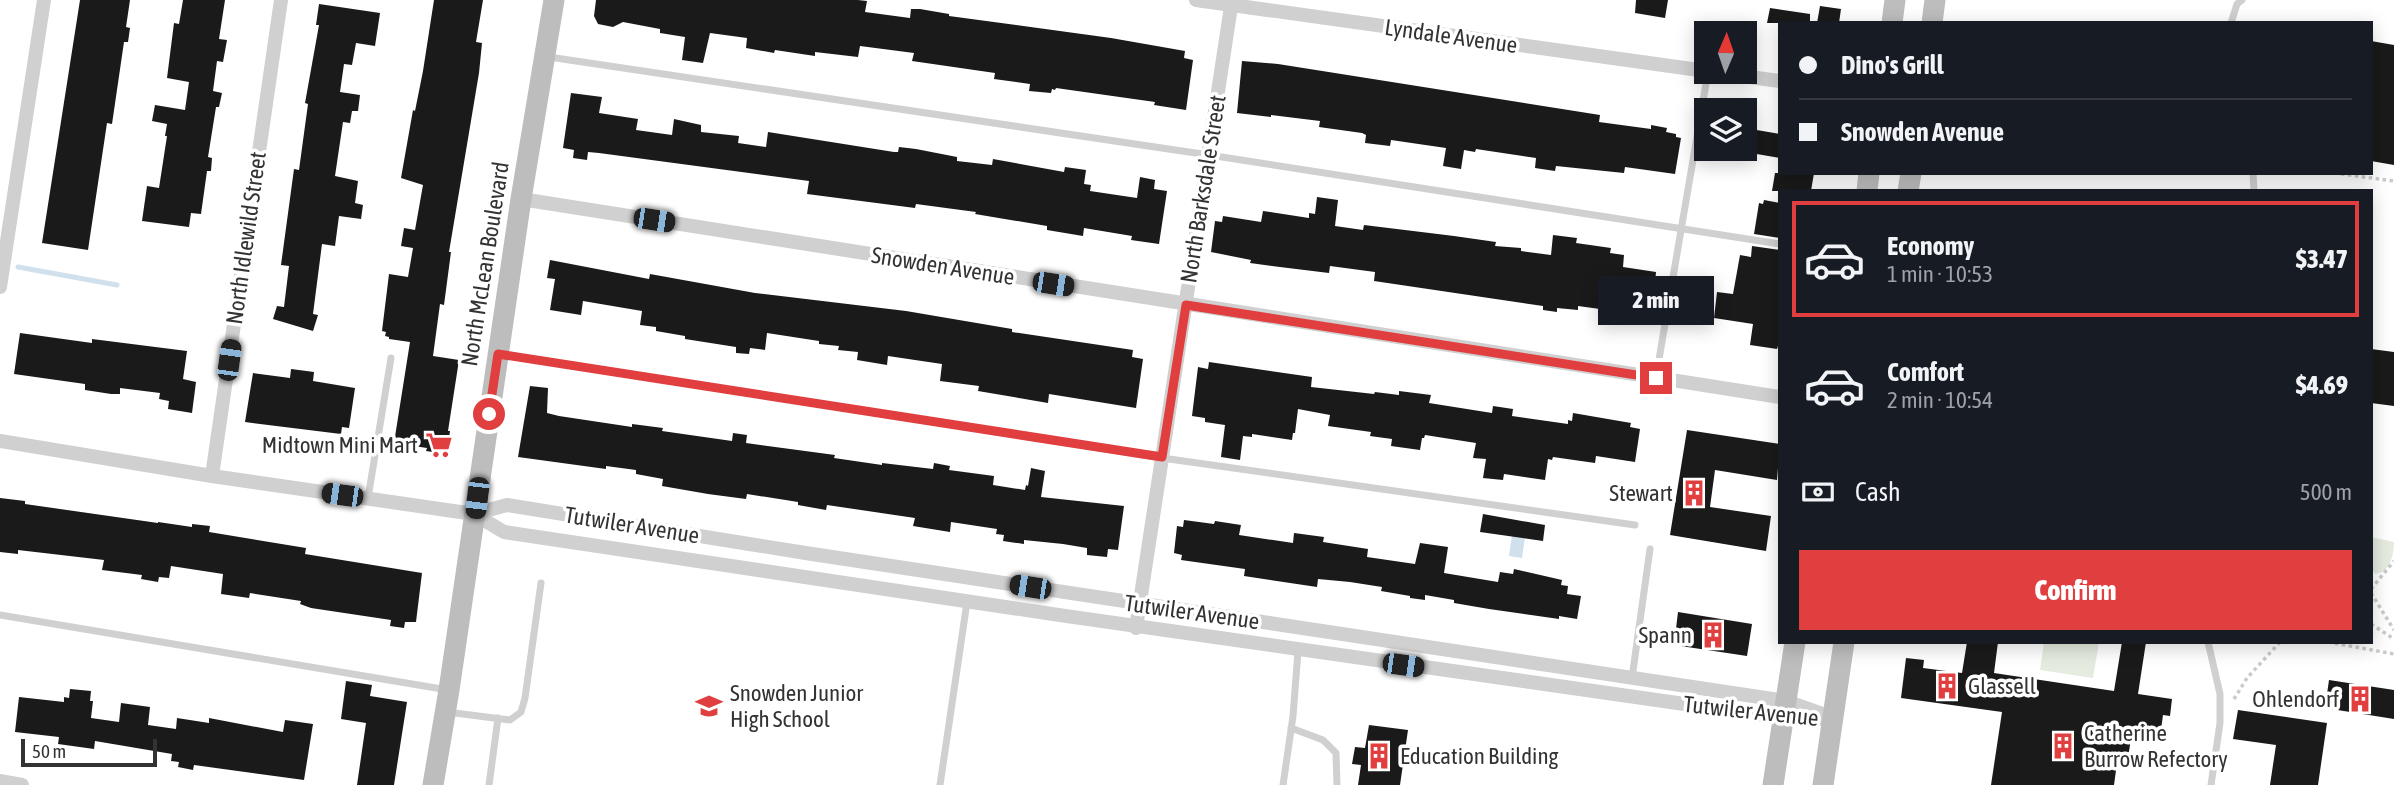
<!DOCTYPE html>
<html lang="en">
<head>
<meta charset="utf-8">
<style>
  :root { --surface:#171b24; --page:#20242c; --text:#f1f3f6; --muted:#9ea1a6; --line:#363941; --accent:#e03e3f }
  body { margin:0; font-family:"Asap Condensed",sans-serif; background:var(--page); color:var(--text); height:100vh; display:flex; flex-direction:column; font-size:26px; white-space:nowrap }
  * { box-sizing:border-box; margin:0 }
  p { font-size:23px; color:var(--muted) }
  .icon { flex:none; width:38px; height:38px; fill:none; stroke:currentColor; stroke-width:2; stroke-linecap:round; stroke-linejoin:round }
  .map { position:relative; flex:1; overflow:hidden }
  .sheet { position:absolute; left:1778px; top:189px; width:595px; height:455px; display:flex; flex-direction:column; background:var(--surface); border-radius:0px; box-shadow:0 4px 18px #0003 }
  .sheet>* { flex:none }
  .top-card { position:absolute; left:1778px; top:21px; width:595px; height:154px; border-radius:0px; box-shadow:0 4px 18px #0003; display:grid; align-content:center; height:154px; padding:0 21px; background:var(--surface) }
  .needle { width:46px; rotate:2deg }
  .controls { position:absolute; left:1694px; top:21px; display:grid; gap:14px }
  .controls a { display:grid; place-items:center; width:63px; height:63px; border-radius:0px; background:var(--surface); box-shadow:0 4px 18px #0003; font-size:35px }
  .scale { position:absolute; left:21px; bottom:18px; width:136px; box-sizing:border-box; padding-left:7px; border:4px solid #333; border-top:0; font-size:19px; line-height:24px; white-space:nowrap; color:#333; -webkit-text-stroke:5px #fff; paint-order:stroke }
  .end { position:absolute; width:32px; height:32px; margin:-16px; border:9px solid #e03e3f; background:#fff; box-shadow:0 0 0 4px #fff }
  .from { border-radius:50% }
  .bubble { position:absolute; height:49px; border-radius:0px; background:var(--surface); box-shadow:0 4px 18px #0003; font-size:23px; font-weight:800; line-height:49px; text-align:center }
  .car { position:absolute; width:21px; height:42px; margin:-21px -10px; border-radius:9px; box-shadow:0 0 5px 2px #0007; background:linear-gradient(#222 24%,#8ab4d8 0 40%,#222 0 76%,#8ab4d8 0 86%,#222 0) }
  .top-card b { display:flex; align-items:center; gap:24px; height:66px; font-size:26px }
  .top-card b+b { border-top:2px solid var(--line) }
  .top-card i { width:18px; height:18px; background:var(--text) }
  ul { padding:12px 0 0; list-style:none }
  li { display:flex; align-items:center; gap:21px; height:116px; margin:0 14px 10px; padding:0 7px; border:4px solid transparent; border-radius:0px }
  li div { flex:1 }
  li b { display:block; font-size:26px }
  li em { font-style:normal; font-weight:800 }
  li.active { border-color:var(--accent) }
  li>.icon { width:63px; height:63px; stroke-width:1.5 }
  .pay { display:flex; align-items:center; gap:18px; height:77px; padding:0 21px; font-size:26px }
  .pay p { margin-inline-start:auto }
  .cta { display:flex; gap:14px; margin-top:auto; padding:14px 21px }
  .cta a { flex:1; height:80px; border-radius:0px; background:var(--accent); color:#fff; font-size:28px; font-weight:800; line-height:80px; text-align:center }
  .map>svg:first-child { display:block }
  .green { fill:#e5ebdf }
  .water { fill:#d0e0ed }
  .lines { fill:none; stroke-linecap:round; stroke-linejoin:round }
  .stream { stroke:#d0e0ed; stroke-width:5 }
  .building { fill:#1a1a1a }
  .path { stroke:#cacaca; stroke-width:3.5; stroke-dasharray:3.5 3.5; stroke-linecap:butt }
  .lane { stroke:#d0d0d0; stroke-width:7 }
  .street { stroke:#d0d0d0; stroke-width:14 }
  .secondary { stroke:#bdbdbd; stroke-width:21 }
  .route { stroke:#e03e3f; stroke-width:9 }
  .labels { text-anchor:middle; stroke-width:7; stroke-linejoin:round; paint-order:stroke }
  .street-label { font-size:23px; fill:#333; stroke:#fff }
  .poi-label { font-size:23px; fill:#333; stroke:#fff; text-anchor:end }
</style>
</head>
<body>
<div class="map">
<svg width="2394" height="785" viewBox="0 0 2394 785">
  <rect width="100%" height="100%" fill="#fff"/>
  <path class="green" d="M2371,537L2394,542C2394,555 2390,573 2375,574L2371,568Z
    M2044,642H2099L2093,678L2040,670Z"/>
  <path class="water" d="M1513,528L1526,530L1522,558L1509,556Z"/>
  <g class="lines">
    <path class="stream" d="M18,267L117,285"/>
  </g>
  <path class="building" d="M80,0H130L126,27L130,28L128,42H124L112,124L107,123L88,250L42,243Z
    M183,0H225L219,39L227,40L223,62L217,61L213,91L222,93L219,107H216L208,157L212,158L211,171H207L201,214L191,213L189,227L142,221L147,186L159,188L167,136H165L167,124L152,121L155,105L185,110L189,82L167,78L174,23L179,24Z
    M434,0H483L476,42L482,43L479,73L449,252H451L444,305L440,304L433,356L459,360L448,431H450L448,446L439,453L426,451L427,448L394,443L410,342L389,339V337L385,336L386,332L382,331L389,274L408,277L413,248L401,246L404,228L415,230L423,185L401,178L413,110L415,111L423,71Z
    M596,0H858L867,1L865,12L910,18L911,9H920L949,14V16L1111,38L1185,51L1184,58L1193,60L1186,110L1154,105L1155,102L1056,88L1055,90L1052,89L1051,93L1029,91L1030,84L994,79L995,73L912,61L914,53L860,46L858,57L815,52V56L775,50L774,53L746,48L747,38L710,33L703,63L682,60L685,37L660,33V29L623,22L613,27L598,24L594,16Z
    M1636,0H1668L1665,18L1635,13Z
    M319,4L380,13L375,46L356,43L352,65L344,64L340,92L360,95L358,111H352L350,123L343,122L335,176L358,181L355,203L363,205L361,219L339,216L335,246L322,244L313,314L318,315L313,331L273,319L277,306L284,307L289,266L281,265L294,169L299,170L308,104L305,103L319,25H316Z
    M1820,6L1841,9L1839,23H1817Z
    M1770,8L1810,14V23H1767Z
    M2371,41L2394,45V165L2371,161Z
    M1242,61L1278,64L1600,115L1599,122L1651,129V125L1667,128L1666,132L1676,134V137L1681,138L1675,174L1625,167L1624,173L1556,166L1555,171L1535,168L1536,158L1476,149L1475,152L1464,150L1461,169L1443,166L1446,148L1391,140L1390,146L1365,143L1366,135L1362,133L1319,127L1320,121L1271,115V117L1237,113Z
    M571,93L602,97L599,113L638,119L636,130L672,135L674,119L701,125V132L739,136L738,143L766,147L768,132L894,152H898L899,147L916,149L957,157V161L992,165L993,159L1064,172L1065,167L1086,170L1084,184L1091,185L1090,191L1137,198L1140,177L1155,180L1154,189L1167,191L1159,244L1131,240L1132,236L1084,228L1083,236L1047,230V226L975,214L976,212L916,204L915,208L807,194L809,181L599,153L588,152L587,160L573,158L574,150L563,148Z
    M1745,128L1780,134V158L1745,152Z
    M1775,173H1814L1811,191H1772Z
    M1317,197L1338,200L1335,226L1363,230L1364,225L1454,236L1496,242L1495,246L1521,248V251L1551,255L1553,235L1577,238L1576,243L1611,248L1610,253L1624,255L1623,267L1656,272L1653,307L1658,308L1656,324L1621,319L1622,312L1578,306V310L1557,308V312L1543,310V306L1374,281L1375,272L1330,266L1329,273L1288,268L1250,263L1251,260L1211,252L1215,221L1222,222L1223,216L1261,222L1263,211L1309,218V213L1315,214Z
    M1764,200L1780,203V238L1754,234L1759,203L1763,204Z
    M1752,246L1780,250V340L1777,349L1750,345L1753,324L1714,318L1717,292L1733,294L1740,255L1751,257Z
    M550,260L649,279L650,274L755,293L906,311L1012,329V332L1133,350L1132,357L1143,359L1136,408L1049,394L1048,403L978,391L979,386L940,381L942,364L888,356L887,365L857,360L858,352L838,350L839,346L819,344V341L767,333L765,350L750,348L749,354L736,353V347L685,339V336L656,331V327L640,325L642,311L583,301L581,315L550,310L555,279L547,278Z
    M20,333L92,343V339L187,351L183,379L196,382L192,413L168,409L169,401L159,399L160,393L120,388V394H111L85,390V384L14,374Z
    M2371,349L2394,352V406L2371,403Z
    M1209,362L1312,377L1311,387L1374,394L1375,392L1399,395V391L1431,395L1429,403L1492,413L1493,406L1513,409L1512,416L1568,424V420L1572,421L1573,413L1631,423L1630,427L1640,429L1635,462L1596,456L1595,463L1553,457L1552,460L1548,459L1545,480L1504,474L1503,480L1483,478L1486,459L1473,458L1476,443L1425,435L1424,438H1422L1420,450L1391,446L1392,439L1370,436L1371,432L1328,426L1330,415L1298,409L1295,433H1293L1292,440L1252,434V437L1243,436L1240,460L1221,457L1225,425L1205,422V418L1192,416L1198,367L1208,369Z
    M291,369L314,372L313,381L355,388L349,428L342,427L341,434L245,422L253,373L290,378Z
    M530,386L548,388L547,413L559,416L632,427V424L663,428L662,431L732,441L733,433L747,435L746,443L835,455L834,458L882,465V463L933,469L934,463L950,466L949,470L994,476L993,485L1025,490L1026,485L1028,486L1031,468L1045,471L1041,497L1124,506L1118,550L1108,549L1107,557L1087,555V548L1063,544L1024,540V544L1003,541L1004,535L996,534L997,529L951,522L950,532L913,526L915,518L827,505L826,510L798,505V502L747,494L746,499L708,494L662,486L663,479L636,474V470L606,466V469L518,457Z
    M1687,430L1780,444L1777,480L1715,470L1710,507L1771,516L1766,551L1670,535Z
    M0,498L25,501V504L158,523V522L192,527V524L210,526L209,532L306,548L305,554L422,573L416,622H405L404,628L390,626L391,620L311,608L300,604L301,601L250,593L249,598L221,594L223,574L171,566L169,578L159,577L158,582L141,579L142,575L102,570L104,560L18,550V554L0,552Z
    M1483,514L1545,525L1543,541L1480,532Z
    M1184,520L1214,524L1215,521L1241,525L1239,535L1293,543L1294,533L1324,537L1323,542L1368,549L1367,557L1415,564L1420,543L1448,547L1444,573L1498,582L1500,572L1513,574L1514,569L1562,580L1561,585L1568,586L1567,594L1581,596L1577,619L1559,616V619L1489,609L1454,603V600L1425,595V600L1410,598V596L1381,591L1382,587L1350,582L1318,579L1317,587L1244,576L1245,569L1181,560L1182,555L1174,553L1177,526L1183,527Z
    M1678,612L1752,624L1747,656L1674,645Z
    M1967,642H1998L1994,673L2114,691L2122,642H2146L2138,694L2172,699L2170,716L2163,715L2161,730L2133,726L2127,764L2117,763L2114,785H1991L2002,712L1901,698L1906,658L1924,660L1923,668L1962,673Z
    M2329,680L2394,690V719L2325,708Z
    M346,681L372,685L370,696L407,702L394,785H357L366,723L341,719Z
    M70,689L91,691L90,701H93L91,718L119,722L121,703L150,707L148,725L176,729L177,718L209,723V718L283,732L285,720L313,724L304,780L194,765L193,770L178,767L179,762L171,761L172,754L95,741L94,749L58,744L59,737L15,732L19,697L64,702V697L69,698Z
    M2238,710L2327,723L2318,785H2270L2276,745L2233,739Z
    M1369,725L1408,730L1400,785H1358L1361,765L1352,764L1355,747L1365,748Z"/>
  <g class="lines">
    <path class="path" d="M2334,173L2394,181
      M2371,589L2394,561
      M2371,593L2394,630
      M2371,624L2394,639
      M2328,642L2394,654
      M2234,699L2247,678L2280,642"/>
    <path class="lane" d="M2231,23L2237,4L2242,0
      M549,57L1209,155L1780,244
      M2253,173L2254,191
      M502,354L1162,458L1635,525
      M1656,377L1708,72
      M368,498L391,358
      M0,615L448,690
      M2208,642L2220,694V723L2211,785
      M1632,678L1650,549
      M447,712L510,720L521,712L525,698L541,583
      M1291,728L1323,740L1336,753L1337,785
      M489,785L498,718
      M940,785L967,602
      M1283,785L1293,716L1298,651"/>
    <path class="street" d="M1196,0L1706,71
      M1712,72L1780,81
      M521,199L1780,397
      M0,287L44,0
      M0,441L212,476L474,514L504,532C930,597 1356,659 1783,718L1834,719
      M212,476L281,0
      M474,514L507,505L812,554L1786,701L1823,714
      M1136,628L1232,0
      M0,781L22,785"/>
    <path class="secondary" d="M1892,23L1895,0
      M1932,23L1935,0
      M1867,191L1869,173
      M1908,191L1911,173
      M433,785L449,690L521,199L554,0
      M1773,785L1795,642
      M1823,785L1844,642"/>
  </g>
  <g class="lines">
    <path class="route" d="M489,414L498,354L1162,457L1186,305L1656,378"/>
  </g>
  <defs>
    <g id="supermarket-bare" transform="scale(2.1)"><path d="M-6-5.5h2.5l.6 2H6L4.5 2H-2.5L-4.4-4H-6ZM-1.5 3.2a1.3 1.3 0 1 0 .1 0ZM3 3.2a1.3 1.3 0 1 0 .1 0Z" fill="#e03e3f" stroke="#fff" stroke-width="2.5" paint-order="stroke"/></g>
    <g id="building-bare" transform="scale(2.1)"><path d="M-4-6H4V6H1V3H-1V6H-4ZM-2.5-4.3h1.7v1.8h-1.7ZM.8-4.3h1.7v1.8H.8ZM-2.5-1h1.7V.8h-1.7ZM.8-1h1.7V.8H.8Z" fill="#e03e3f" stroke="#fff" stroke-width="2.5" paint-order="stroke"/></g>
    <g id="school-bare" transform="scale(2.1)"><path d="M0-5L7-2L0 1L-7-2ZM-4 1L0 2.5L4 1V4Q0 6-4 4Z" fill="#e03e3f" stroke="#fff" stroke-width="2.5" paint-order="stroke"/></g>
  </defs>
  <g fill-rule="evenodd">
    <use href="#supermarket-bare" x="439" y="445"/>
    <use href="#building-bare" x="1694" y="493"/>
    <use href="#building-bare" x="1713" y="635"/>
    <use href="#building-bare" x="1947" y="686"/>
    <use href="#building-bare" x="2360" y="699"/>
    <use href="#school-bare" x="709" y="706"/>
    <use href="#building-bare" x="2063" y="746"/>
    <use href="#building-bare" x="1379" y="756"/>
  </g>
  <g class="labels">
    <g class="street-label">
      <text transform="translate(1451 36) rotate(8)" y="8">Lyndale Avenue</text>
      <text transform="translate(1203 189) rotate(-81)" y="8">North Barksdale Street</text>
      <text transform="translate(246 238) rotate(-82)" y="8">North Idlewild Street</text>
      <text transform="translate(485 264) rotate(-81)" y="8">North McLean Boulevard</text>
      <text transform="translate(943 266) rotate(9)" y="8">Snowden Avenue</text>
      <text transform="translate(632 525) rotate(9)" y="8">Tutwiler Avenue</text>
      <text transform="translate(1192 612) rotate(8)" y="8">Tutwiler Avenue</text>
      <text transform="translate(1751 711) rotate(6)" y="8">Tutwiler Avenue</text>
    </g>
    <g class="poi-label">
      <text x="418" y="453">Midtown Mini Mart</text>
      <text x="1673" y="501">Stewart</text>
      <text x="1692" y="643">Spann</text>
      <text x="1968" y="694" text-anchor="start">Glassell</text>
      <text x="730" y="701" text-anchor="start">Snowden Junior<tspan x="730" dy="26">High School</tspan></text>
      <text x="2339" y="707">Ohlendorf</text>
      <text x="2084" y="741" text-anchor="start">Catherine<tspan x="2084" dy="26">Burrow Refectory</tspan></text>
      <text x="1400" y="764" text-anchor="start">Education Building</text>
    </g>
  </g>
</svg>
<div class="controls">
<a><svg class="needle" viewBox="-14 -14 28 28"><path d="M0-13l5 13h-10z" fill="#e53935"/><path d="M0 13l5-13h-10z" fill="#9ea1a6"/></svg></a>
<a><svg class="icon" aria-label="layers" viewBox="0 0 24 24"><path d="M12 4l9 5-9 5-9-5zM3 14l9 5 9-5"/></svg></a>
</div>
<div class="scale">50 m</div>
<i class="end from" style="left:489px;top:414px"></i>
<i class="end" style="left:1656px;top:378px"></i>
<div class="bubble" style="left:1598px;top:276px;width:116px">2 min</div>
<i class="car" style="left:654px;top:220px;rotate:99deg"></i>
<i class="car" style="left:1053px;top:284px;rotate:99deg"></i>
<i class="car" style="left:229px;top:360px;rotate:8deg"></i>
<i class="car" style="left:342px;top:495px;rotate:278deg"></i>
<i class="car" style="left:477px;top:498px;rotate:187deg"></i>
<i class="car" style="left:1030px;top:587px;rotate:279deg"></i>
<i class="car" style="left:1403px;top:665px;rotate:98deg"></i>
<div class="top-card">
<b><i class="from"></i>Dino's Grill</b>
<b><i></i>Snowden Avenue</b>
</div>
<section class="sheet">
<ul>
<li class="active"><svg class="icon" aria-label="car" viewBox="0 0 24 24"><path d="M5 17H2v-5l4-1 3-4h7l3 4 3 1v5h-3M9 17h6M6 11h13"/><circle cx="7" cy="17" r="2"/><circle cx="17" cy="17" r="2"/></svg><div><b>Economy</b><p>1 min · 10:53</p></div><em>$3.47</em></li>
<li><svg class="icon" aria-label="car" viewBox="0 0 24 24"><path d="M5 17H2v-5l4-1 3-4h7l3 4 3 1v5h-3M9 17h6M6 11h13"/><circle cx="7" cy="17" r="2"/><circle cx="17" cy="17" r="2"/></svg><div><b>Comfort</b><p>2 min · 10:54</p></div><em>$4.69</em></li>
</ul>
<div class="pay"><svg class="icon" aria-label="cash" viewBox="0 0 24 24"><path d="M3 7h18v10H3z"/><circle cx="12" cy="12" r="2"/></svg>Cash<p>500 m</p></div>
<div class="cta"><a>Confirm</a></div>
</section>
</div>
</body>
</html>
